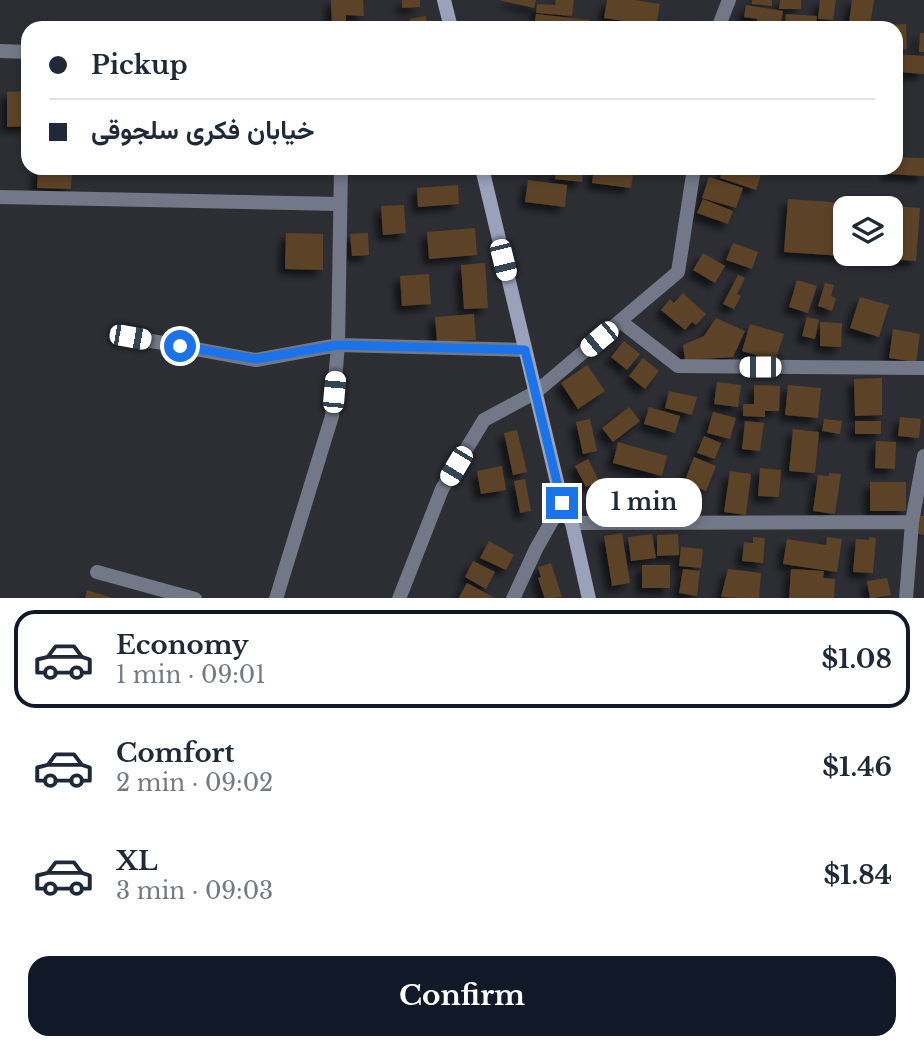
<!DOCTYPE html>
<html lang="en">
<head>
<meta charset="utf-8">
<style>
  :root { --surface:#fff; --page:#f2f2f3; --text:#1f2937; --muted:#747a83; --line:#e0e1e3; --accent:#111827 }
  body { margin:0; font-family:"Libre Baskerville",Vazirmatn,serif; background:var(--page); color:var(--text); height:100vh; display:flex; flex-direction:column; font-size:26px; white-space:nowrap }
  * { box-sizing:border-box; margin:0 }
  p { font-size:23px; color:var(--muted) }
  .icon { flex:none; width:38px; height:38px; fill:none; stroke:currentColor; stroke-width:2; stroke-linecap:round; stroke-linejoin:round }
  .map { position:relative; height:598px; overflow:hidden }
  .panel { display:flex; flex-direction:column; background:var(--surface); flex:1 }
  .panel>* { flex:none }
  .banner { position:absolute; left:21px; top:21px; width:882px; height:154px; border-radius:21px; box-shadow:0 4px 10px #0003; display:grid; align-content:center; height:154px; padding:0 28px; background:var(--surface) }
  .controls { position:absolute; left:833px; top:196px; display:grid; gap:14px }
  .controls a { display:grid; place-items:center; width:70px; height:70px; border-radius:14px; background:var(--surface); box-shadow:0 4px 10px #0003; font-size:35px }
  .end { position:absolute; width:32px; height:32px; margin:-16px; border:9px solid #1a73e8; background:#fff; box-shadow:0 0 0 4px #fff }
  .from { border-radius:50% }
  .bubble { position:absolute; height:49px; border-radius:21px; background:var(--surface); box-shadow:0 4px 10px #0003; font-size:23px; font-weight:800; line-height:49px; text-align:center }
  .car { position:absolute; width:21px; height:42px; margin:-21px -10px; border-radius:9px; box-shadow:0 0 5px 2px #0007; background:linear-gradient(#fff 24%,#345 0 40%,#fff 0 76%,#345 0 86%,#fff 0) }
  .banner b { display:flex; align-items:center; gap:24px; height:66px; font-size:26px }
  .banner b+b { border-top:2px solid var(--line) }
  .banner i { width:18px; height:18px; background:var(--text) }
  ul { padding:12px 0 0; list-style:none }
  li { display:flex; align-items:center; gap:21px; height:98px; margin:0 14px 10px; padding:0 14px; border:4px solid transparent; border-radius:21px }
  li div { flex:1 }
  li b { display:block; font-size:26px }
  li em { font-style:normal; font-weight:800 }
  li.current { border-color:var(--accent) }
  li>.icon { width:63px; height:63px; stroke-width:1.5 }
  .action { display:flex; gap:14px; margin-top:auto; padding:14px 28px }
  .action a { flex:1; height:80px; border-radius:21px; background:var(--accent); color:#fff; font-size:28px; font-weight:800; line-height:80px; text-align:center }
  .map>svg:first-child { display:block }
  .building { fill:#5c4226; filter:url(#shadow) }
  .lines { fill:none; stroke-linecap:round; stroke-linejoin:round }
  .street { stroke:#737888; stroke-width:14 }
  .secondary { stroke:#9aa2bb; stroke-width:14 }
  .route { stroke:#1a73e8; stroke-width:9 }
</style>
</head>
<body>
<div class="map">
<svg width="924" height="599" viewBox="0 0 924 599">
  <defs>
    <filter id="shadow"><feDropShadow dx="-6" dy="6" stdDeviation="3.5" flood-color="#0009"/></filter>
  </defs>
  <rect width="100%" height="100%" fill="#2c2e34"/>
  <path class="building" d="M331,0H363L364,16L346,15V28H332Z
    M402,0H420V7L402,8Z
    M499,0H536L534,8Z
    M556,0H574L572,16L536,13L537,4L555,5Z
    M607,0H635L660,4L656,26L604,18Z
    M752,0H772V6L752,4Z
    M780,0H801V9H779Z
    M820,0H836L833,20L818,19Z
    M852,0H874L870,26L849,23Z
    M746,5L783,11L780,28H756L757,19L744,17Z
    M536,14L589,20L588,28H534Z
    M786,14L817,16L816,28H785Z
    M426,16L428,28H411L410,19Z
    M608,22L639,26V28H607Z
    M906,24L907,49L896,50V28H888V25Z
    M920,33H924V52H919Z
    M896,54L924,56V74L896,72Z
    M28,91V126L7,127V92Z
    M896,157L924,158V176L887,174V168H896Z
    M38,168H72L71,189L37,188Z
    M526,168H550V173Z
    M556,168H583L582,182L555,179Z
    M594,168H634L631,188L592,183Z
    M724,168H754L762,171L756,190L720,178Z
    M709,177L743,188L736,208L702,198Z
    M528,180L567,185L565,207L525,202Z
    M458,185L459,204L418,207L417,188Z
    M703,199L733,211L728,224L697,213Z
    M788,199L890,206V208H845V254H891V206L920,208L916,261L784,252Z
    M404,205L406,233L383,235L381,206Z
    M475,228L477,255L429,259L427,232Z
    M286,233L323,234V270L285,269Z
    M368,233L369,255L352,256L350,234Z
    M733,243L758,252L752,269L726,260Z
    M703,253L725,266L715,283L693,270Z
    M485,263L488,308L464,309L461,265Z
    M429,274L431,304L402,306L400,276Z
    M738,275L745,278L737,294L741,296L734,309L723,304Z
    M797,280L817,286L808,313L789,307Z
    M825,283L834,285L831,296L836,298L832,311L818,306Z
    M683,293L706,314L696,325L692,322L685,330L661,310L670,299L674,303Z
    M860,297L889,305L879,337L850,328Z
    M474,314L476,340L437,342L435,317Z
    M807,317L819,320L815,339L802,336Z
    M716,318L745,331L733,357L685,360L683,345L704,336Z
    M820,322L842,323L841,347L820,346Z
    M750,324L784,334L775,361L742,351Z
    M893,329L920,334L916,362L889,358Z
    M624,341L640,354L627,370L611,357Z
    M643,358L659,371L645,389L629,376Z
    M587,365L605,391L578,409L561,383Z
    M882,378V415L855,416L854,379Z
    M717,382L741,385L738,407L714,404Z
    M754,385L780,386L779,411H765V417L743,416V404H754Z
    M788,385L821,388L818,418L785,415Z
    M669,391L697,397L692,415L665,408Z
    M629,407L640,421L613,442L602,428Z
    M649,407L680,416L675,433L644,424Z
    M713,412L736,418L730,439L707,433Z
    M900,417L921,419L919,438L898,436Z
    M590,419L597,451L583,454L576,422Z
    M824,419L842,421L840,434L822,431Z
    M745,421L764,423L760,451L742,449Z
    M855,421H881V434H855Z
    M793,429L819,432L815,473L789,471Z
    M517,430L527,472L513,475L504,433Z
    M704,436L721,443L715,459L697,453Z
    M876,441L896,442L895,469L875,468Z
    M618,442L667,456L662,476L613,463Z
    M694,457L716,466L706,491L684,483Z
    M588,459L599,481L586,487L575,466Z
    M502,466L506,490L481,494L477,471Z
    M760,468L781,470L779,497L758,496Z
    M730,471L751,474L746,515L724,512Z
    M829,473L841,474L835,514L813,511L818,475L829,476Z
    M627,478L643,482L636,514L593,504L607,490L623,493Z
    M525,479L531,511L520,513L514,481Z
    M870,482H906V511H870Z
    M918,516H924V535L915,533Z
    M622,533L630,583L612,586L604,536Z
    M652,534L656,558L631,561L628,537Z
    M678,534L679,555L657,556V535Z
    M753,537L765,538L763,563L742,561L744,542L753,543Z
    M827,537L842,539L837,572L783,564L787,539L826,545Z
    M869,537L876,538L873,573L853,572L856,539L869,540Z
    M489,541L514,555L506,570L480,558Z
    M681,547L703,549L701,568L679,566Z
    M473,561L495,572L486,589L465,577Z
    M551,563L562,597L545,599L538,578L541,577L538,567Z
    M642,565H670V588H642Z
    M683,569L700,571L697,596L679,593Z
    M728,569L761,573L759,599L721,597Z
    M791,569L824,571L823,578L835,579L834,599H789Z
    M887,578L891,595L870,599L867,581Z
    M467,583L497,599H458Z
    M87,590L113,598V599H85Z"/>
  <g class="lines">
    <path class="street" d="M718,28L729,0
      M0,51L28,52
      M0,197L340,204
      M620,321L678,366L924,368
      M130,337L256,360L338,345L525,350
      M572,523L912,522
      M97,572L195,599
      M276,599L332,416L338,345L341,168
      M399,599L442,489L484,420L536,392L678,272L694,168
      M513,599L536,549L562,503
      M906,599L912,522L924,456"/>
    <path class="secondary" d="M444,0L451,28
      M482,168L562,503L572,523L589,599"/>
  </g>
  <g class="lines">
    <path class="route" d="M180,346L256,359L338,345L525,350L562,503"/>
  </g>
</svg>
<div class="controls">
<a><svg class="icon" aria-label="layers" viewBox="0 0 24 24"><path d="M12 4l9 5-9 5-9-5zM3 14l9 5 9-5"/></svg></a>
</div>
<i class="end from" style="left:180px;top:346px"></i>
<i class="end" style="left:562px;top:503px"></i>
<div class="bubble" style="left:586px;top:478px;width:116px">1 min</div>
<i class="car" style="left:503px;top:260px;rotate:166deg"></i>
<i class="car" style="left:130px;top:337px;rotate:100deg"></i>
<i class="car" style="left:599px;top:339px;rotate:230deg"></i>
<i class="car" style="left:760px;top:367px;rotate:270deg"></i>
<i class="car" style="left:334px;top:392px;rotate:5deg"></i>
<i class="car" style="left:456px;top:466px;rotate:211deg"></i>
<div class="banner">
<b><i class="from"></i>Pickup</b>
<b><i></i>خیابان فکری سلجوقی</b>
</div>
</div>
<section class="panel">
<ul>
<li class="current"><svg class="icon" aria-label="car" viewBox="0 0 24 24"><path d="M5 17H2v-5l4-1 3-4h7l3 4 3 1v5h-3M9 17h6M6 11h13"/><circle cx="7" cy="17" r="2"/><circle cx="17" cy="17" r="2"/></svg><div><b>Economy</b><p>1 min · 09:01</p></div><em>$1.08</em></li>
<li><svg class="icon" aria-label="car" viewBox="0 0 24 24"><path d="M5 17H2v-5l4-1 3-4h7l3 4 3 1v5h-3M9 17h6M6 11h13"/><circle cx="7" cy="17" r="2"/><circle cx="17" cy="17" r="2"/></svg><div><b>Comfort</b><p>2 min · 09:02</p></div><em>$1.46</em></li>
<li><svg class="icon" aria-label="car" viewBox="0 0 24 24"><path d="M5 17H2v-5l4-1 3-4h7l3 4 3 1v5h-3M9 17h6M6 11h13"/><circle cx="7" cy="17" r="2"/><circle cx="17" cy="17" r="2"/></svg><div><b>XL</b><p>3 min · 09:03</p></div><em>$1.84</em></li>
</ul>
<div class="action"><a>Confirm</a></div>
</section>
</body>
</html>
